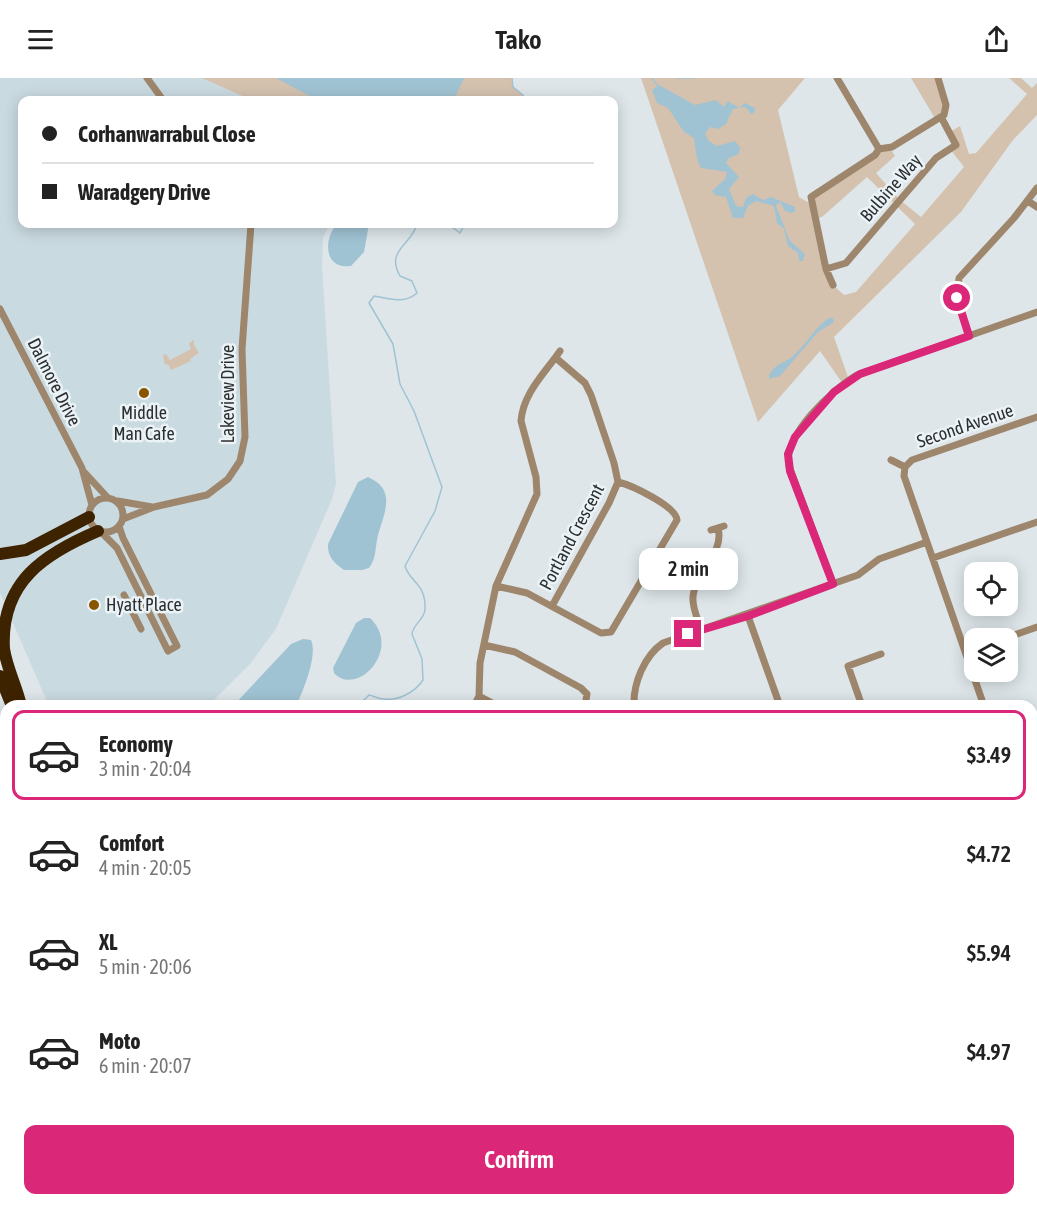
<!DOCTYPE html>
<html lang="en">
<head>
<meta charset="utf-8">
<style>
  :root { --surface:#fff; --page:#f6f6f6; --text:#222; --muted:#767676; --line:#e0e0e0; --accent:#db2777 }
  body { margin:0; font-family:"Asap Condensed",sans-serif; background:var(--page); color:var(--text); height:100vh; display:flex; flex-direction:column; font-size:22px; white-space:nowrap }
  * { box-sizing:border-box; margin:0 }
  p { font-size:20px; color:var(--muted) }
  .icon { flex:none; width:33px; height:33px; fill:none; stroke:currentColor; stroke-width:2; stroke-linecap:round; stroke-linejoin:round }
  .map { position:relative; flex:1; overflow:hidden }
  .drawer { position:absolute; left:0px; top:622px; width:1038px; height:506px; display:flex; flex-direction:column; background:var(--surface); border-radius:18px 18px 0 0; box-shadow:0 3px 15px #0003 }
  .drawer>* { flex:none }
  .guide { position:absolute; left:18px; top:18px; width:600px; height:132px; border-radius:12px; box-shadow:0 3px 15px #0003; display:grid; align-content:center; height:132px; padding:0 24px; background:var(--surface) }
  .buttons { position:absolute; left:964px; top:484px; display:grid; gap:12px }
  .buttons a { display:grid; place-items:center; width:54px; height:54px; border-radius:12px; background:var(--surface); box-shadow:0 3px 15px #0003; font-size:30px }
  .end { position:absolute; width:27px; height:27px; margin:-14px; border:8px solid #db2777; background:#fff; box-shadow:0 0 0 3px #fff }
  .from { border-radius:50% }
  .bubble { position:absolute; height:42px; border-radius:12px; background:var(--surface); box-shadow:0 3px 15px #0003; font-size:20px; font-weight:600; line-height:42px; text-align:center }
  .guide b { display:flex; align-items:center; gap:21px; height:57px; font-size:22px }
  .guide b+b { border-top:2px solid var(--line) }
  .guide i { width:15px; height:15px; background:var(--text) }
  ul { padding:10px 0 0; list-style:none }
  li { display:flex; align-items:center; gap:18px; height:90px; margin:0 12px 9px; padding:0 12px; border:3px solid transparent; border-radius:12px }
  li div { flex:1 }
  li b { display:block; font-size:22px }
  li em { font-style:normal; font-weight:600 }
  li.on { border-color:var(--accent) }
  li>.icon { width:54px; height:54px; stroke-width:1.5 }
  .action { display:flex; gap:12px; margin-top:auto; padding:12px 24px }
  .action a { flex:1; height:69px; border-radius:12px; background:var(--accent); color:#fff; font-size:24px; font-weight:600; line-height:69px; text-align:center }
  header { display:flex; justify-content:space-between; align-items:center; height:78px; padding:0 24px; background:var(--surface); font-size:27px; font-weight:600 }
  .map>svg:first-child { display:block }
  .built { fill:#cadae1 }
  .green { fill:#d4c2af; fill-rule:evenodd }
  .water { fill:#a0c3d3 }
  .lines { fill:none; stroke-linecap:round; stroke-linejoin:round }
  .stream { stroke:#a0c3d3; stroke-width:1.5 }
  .street { stroke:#9e866c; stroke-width:7 }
  .highway { stroke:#3e2300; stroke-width:12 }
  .route { stroke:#db2777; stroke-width:8 }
  .poi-dot { fill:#885400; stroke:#ebf3f7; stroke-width:2 }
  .labels { text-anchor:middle; stroke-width:5; stroke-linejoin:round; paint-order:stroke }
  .street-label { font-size:18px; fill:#2c2f31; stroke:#ebf3f7 }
  .poi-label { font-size:18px; fill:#2c2f31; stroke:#ebf3f7 }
</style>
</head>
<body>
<header><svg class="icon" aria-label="menu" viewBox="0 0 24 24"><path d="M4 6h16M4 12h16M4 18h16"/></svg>Tako<svg class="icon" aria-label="share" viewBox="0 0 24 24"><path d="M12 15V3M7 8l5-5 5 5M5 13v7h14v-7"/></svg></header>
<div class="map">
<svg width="1037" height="1127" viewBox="0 0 1037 1127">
  <rect width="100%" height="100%" fill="#dee6ea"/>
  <path class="built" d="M0,0H202L251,22H22V146H330L323,160L322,189L336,406L332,421L276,551L250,586L208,628H49L0,515Z"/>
  <path class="green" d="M202,0H512L513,9L523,17L525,22H251Z
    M641,0H805L778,32L799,119L811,126L810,122L878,74L890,70L895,78L876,95L900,122L921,139L964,89L950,71L953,69L950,54L960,48L969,76L976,75L1027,16L1009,0H1021L1032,10L1037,5V37L1013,62L961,134L834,259L849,302L843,306L820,273L758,344ZM867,99L915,146L856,214L844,217L833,207L815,141L822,139Z
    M911,0H938L946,32L936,42Z
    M194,262V267L199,275L190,281L191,283L171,292L168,286L165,287L163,277L166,276L170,282L191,271L189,265Z
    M0,729L6,743V1122H123L124,1127H0Z
    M492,1122H600L610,1127H500Z"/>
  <path class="water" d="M276,0H464L454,22H317Z
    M659,7L695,27L716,22L724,29L728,23L739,30L745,25L755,30V34L751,36L745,29L733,31L726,46L718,51L710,49L705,56L709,63L717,68L735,63L740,69L739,76L729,80L726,85L739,99L729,111L736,128L743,129L746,120L753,116L763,122L771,119L795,129V133L792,135L785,133L780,124L776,128L790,163L805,176L803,183H799L798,175L788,168L784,151L777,145L774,128L756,123L748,128L743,140H733L726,119L715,117L712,113L725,101L727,94L701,90L697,81L694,60L684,54L668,30L657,25L652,12Z
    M337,146H369L364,174L351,188C324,192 323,161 337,146Z
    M829,240H833L834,244L818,254L780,298L769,301C770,288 782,286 792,279C806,267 814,250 829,240Z
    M368,399C400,413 381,440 377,462C375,473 376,480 369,490L362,492H344C334,485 327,478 328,466L358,404Z
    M364,540H370C403,571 357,620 334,595L333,590L356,545Z
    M303,561L311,562C318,577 303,614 296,628H233L291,566Z"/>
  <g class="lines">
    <path class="stream" d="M512,0L513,9L523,17L525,22
      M652,0L658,8
      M676,0H694
      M448,146L460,155L465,146
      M493,146L505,149L511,146
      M358,628L369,617C374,618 378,621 384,621C399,623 415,614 423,602L422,581L412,556C413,546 425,541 425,531C426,505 410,505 405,488L435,433L442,409L414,333L400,306L393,266L369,225L374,218C389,220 404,227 417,215L412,203L400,198C385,172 412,167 417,146
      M0,812L6,809
      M569,1122L574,1127
      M458,1127L463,1122"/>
    <path class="street" d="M147,0L163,22
      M879,71L892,69L944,37L946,27L938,0
      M1028,123L1037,129
      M826,191L846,185L936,80L956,67L941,39
      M833,207L826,191L811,119L875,77L879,71L837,0
      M0,231L82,390L92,427
      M969,258L957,220L959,200L1014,140L1037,110
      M891,382L905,389
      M905,389L904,398L984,628
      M905,389L912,382L1037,339
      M85,395L108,420
      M89 437a17 17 0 1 1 34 0a17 17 0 1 1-34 0Z
      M118,423L152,429
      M123,441L154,429L207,417L228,401L240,383L245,359L242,271L251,146
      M711,452L724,448
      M101,454L117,470L168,573L177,568L123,460L119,448
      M933,480L1037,444
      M833,506L789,388C782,359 832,311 857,297L1037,234
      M496,508L527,515L601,555L611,554L677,442C676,428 631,407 618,404
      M124,517L141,551
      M552,528L609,425L618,404L614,385L591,317L585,305L556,280
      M748,538L780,628
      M701,551C698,541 692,530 693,519C695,494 725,475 718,450
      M1003,561L1037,549
      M484,567L515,574L581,610L587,616L585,628
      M479,618L498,628
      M474,628L479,618L480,585L496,508L537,416L536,399L521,343C523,315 545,295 560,273
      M634,628C633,606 644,578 663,565L858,497L879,481L927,464
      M862,628L848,588L881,576
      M1032,656L1037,655
      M1032,766H1037
      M479,1122L490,1127"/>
    <path class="highway" d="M0,476L26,472L89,439
      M0,598L12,628
      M21,628C17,609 7,591 4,571C0,503 46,475 98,453
      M0,656L6,672
      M0,682L6,693
      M152,1122L153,1127
      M176,1122L178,1127"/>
  </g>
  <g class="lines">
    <path class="route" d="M688,556L748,538L833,506L790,393L788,376L795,359L834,314L860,296L969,258L957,220"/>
  </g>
  <g class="poi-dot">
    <circle cx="144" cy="315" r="6"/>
    <circle cx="94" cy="527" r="6"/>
  </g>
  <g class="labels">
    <g class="street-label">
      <text transform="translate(891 110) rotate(-49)" y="6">Bulbine Way</text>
      <text transform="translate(54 304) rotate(63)" y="6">Dalmore Drive</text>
      <text transform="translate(228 316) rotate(-90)" y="6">Lakeview Drive</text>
      <text transform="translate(965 348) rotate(-19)" y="6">Second Avenue</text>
      <text transform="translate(572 459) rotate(-62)" y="6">Portland Crescent</text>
    </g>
    <g class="poi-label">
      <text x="144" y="341">Middle<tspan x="144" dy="21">Man Cafe</tspan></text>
      <text x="106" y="533" text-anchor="start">Hyatt Place</text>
    </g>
  </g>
</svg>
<div class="buttons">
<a><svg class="icon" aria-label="locate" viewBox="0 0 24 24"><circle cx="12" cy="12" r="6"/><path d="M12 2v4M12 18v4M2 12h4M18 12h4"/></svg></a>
<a><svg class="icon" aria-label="layers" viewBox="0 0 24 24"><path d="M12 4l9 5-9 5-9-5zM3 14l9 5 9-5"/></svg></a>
</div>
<i class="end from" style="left:957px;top:220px"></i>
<i class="end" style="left:688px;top:556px"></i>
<div class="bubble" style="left:639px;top:470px;width:99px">2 min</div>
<div class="guide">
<b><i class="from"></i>Corhanwarrabul Close</b>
<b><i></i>Waradgery Drive</b>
</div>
<section class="drawer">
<ul>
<li class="on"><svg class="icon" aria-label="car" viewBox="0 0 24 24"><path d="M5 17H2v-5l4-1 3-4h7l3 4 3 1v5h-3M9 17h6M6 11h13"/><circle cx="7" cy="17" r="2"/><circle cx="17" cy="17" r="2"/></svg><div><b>Economy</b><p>3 min · 20:04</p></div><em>$3.49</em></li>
<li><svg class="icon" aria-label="car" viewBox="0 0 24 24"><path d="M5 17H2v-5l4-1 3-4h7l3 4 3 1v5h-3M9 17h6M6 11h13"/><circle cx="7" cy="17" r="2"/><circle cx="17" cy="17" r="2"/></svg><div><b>Comfort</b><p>4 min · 20:05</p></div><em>$4.72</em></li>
<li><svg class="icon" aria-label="car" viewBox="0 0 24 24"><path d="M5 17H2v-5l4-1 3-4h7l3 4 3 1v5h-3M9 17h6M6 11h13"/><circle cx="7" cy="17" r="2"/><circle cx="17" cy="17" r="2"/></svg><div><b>XL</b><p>5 min · 20:06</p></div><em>$5.94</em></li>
<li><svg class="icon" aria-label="car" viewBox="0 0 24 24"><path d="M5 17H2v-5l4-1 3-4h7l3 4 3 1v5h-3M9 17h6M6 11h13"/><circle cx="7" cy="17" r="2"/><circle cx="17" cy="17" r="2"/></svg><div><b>Moto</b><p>6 min · 20:07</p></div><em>$4.97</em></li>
</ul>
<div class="action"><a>Confirm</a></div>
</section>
</div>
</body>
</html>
